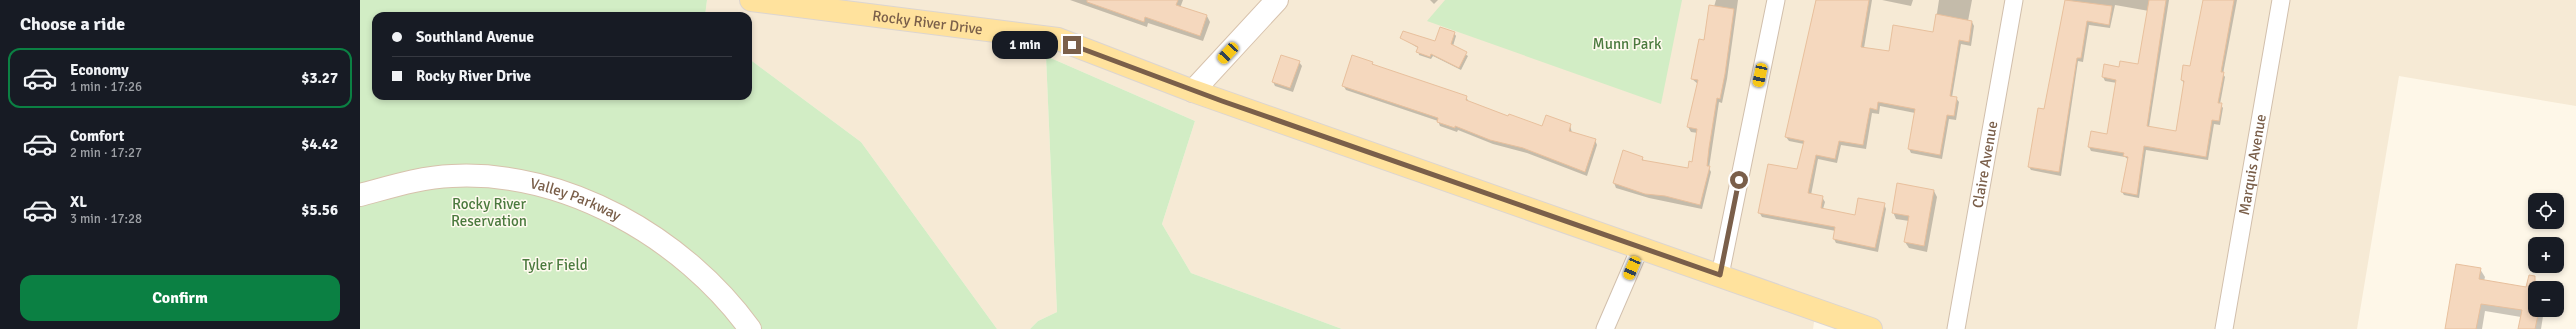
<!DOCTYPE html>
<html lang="en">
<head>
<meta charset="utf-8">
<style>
  :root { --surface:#171b24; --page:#20242c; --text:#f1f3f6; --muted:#9ea1a6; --line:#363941; --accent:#0b8043 }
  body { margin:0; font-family:Signika,sans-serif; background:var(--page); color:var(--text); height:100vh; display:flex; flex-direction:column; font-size:15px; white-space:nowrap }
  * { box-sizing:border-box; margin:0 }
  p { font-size:13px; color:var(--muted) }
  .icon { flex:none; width:22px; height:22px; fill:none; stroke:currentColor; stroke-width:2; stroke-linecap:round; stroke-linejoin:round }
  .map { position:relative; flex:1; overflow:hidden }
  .side { display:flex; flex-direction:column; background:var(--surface); width:360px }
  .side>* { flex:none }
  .top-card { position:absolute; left:12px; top:12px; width:380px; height:88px; border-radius:12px; box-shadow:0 2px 6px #0003; display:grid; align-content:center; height:88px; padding:0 20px; background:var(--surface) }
  .tools { position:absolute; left:2168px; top:193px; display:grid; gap:8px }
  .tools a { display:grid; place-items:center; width:36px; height:36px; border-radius:8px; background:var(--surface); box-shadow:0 2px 6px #0003; font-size:20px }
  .end { position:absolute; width:18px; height:18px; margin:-9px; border:5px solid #7a5f4a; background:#fff; box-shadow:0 0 0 2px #fff }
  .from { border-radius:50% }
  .bubble { position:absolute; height:28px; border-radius:12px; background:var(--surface); box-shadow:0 2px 6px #0003; font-size:13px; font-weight:700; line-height:28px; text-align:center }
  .car { position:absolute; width:12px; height:24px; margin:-12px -6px; border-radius:5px; box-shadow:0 0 3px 1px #0007; background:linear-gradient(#f5c518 24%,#345 0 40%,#f5c518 0 76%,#345 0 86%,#f5c518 0) }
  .top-card b { display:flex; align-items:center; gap:14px; height:38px; font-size:15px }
  .top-card b+b { border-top:1px solid var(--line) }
  .top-card i { width:10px; height:10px; background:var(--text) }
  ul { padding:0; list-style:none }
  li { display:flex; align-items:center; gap:12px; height:60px; margin:0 8px 6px; padding:0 12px; border:2px solid transparent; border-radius:12px }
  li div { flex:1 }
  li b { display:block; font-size:15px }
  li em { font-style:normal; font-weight:700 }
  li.selected { border-color:var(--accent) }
  li>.icon { width:36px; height:36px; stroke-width:1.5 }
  h2 { padding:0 20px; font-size:18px; line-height:48px }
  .button { display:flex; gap:8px; margin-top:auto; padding:8px 20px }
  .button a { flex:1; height:46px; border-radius:12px; background:var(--accent); color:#fff; font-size:16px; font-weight:700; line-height:46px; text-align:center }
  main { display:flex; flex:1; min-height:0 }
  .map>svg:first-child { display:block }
  .residential { fill:#f6ead5 }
  .green { fill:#d2edc5 }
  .shadow { fill:#0003 }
  .building { fill:#f5d8be; stroke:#e8c09d }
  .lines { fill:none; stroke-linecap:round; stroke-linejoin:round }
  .street-casing { stroke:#d1bfac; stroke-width:19 }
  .secondary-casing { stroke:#d7c2ac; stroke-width:24 }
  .primary-casing { stroke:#dcd5d0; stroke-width:24 }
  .street { stroke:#fff; stroke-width:17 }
  .secondary { stroke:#fff; stroke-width:22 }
  .primary { stroke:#ffe29d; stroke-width:22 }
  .route { stroke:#7a5f4a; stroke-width:5 }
  .labels { text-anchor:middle; stroke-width:3; stroke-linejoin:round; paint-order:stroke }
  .street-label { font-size:15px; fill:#7a5f4a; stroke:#fffaef }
  .park-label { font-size:15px; fill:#4b7a3e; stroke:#fffaef }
</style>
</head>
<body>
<main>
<section class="side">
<h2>Choose a ride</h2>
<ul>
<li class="selected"><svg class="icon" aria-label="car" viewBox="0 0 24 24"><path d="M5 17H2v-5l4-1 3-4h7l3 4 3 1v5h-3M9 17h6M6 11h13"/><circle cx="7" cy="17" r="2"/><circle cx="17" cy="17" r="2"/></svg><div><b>Economy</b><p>1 min · 17:26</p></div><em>$3.27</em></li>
<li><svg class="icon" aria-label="car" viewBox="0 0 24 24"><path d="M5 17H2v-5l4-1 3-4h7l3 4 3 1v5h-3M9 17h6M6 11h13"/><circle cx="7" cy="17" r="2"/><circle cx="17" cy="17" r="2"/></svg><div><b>Comfort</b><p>2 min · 17:27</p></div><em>$4.42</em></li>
<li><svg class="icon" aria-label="car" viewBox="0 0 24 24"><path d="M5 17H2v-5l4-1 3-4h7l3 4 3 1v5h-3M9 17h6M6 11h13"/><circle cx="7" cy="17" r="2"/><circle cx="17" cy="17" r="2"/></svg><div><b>XL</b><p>3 min · 17:28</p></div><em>$5.56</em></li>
</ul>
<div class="button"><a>Confirm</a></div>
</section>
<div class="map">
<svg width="2216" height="329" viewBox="0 0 2216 329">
  <rect width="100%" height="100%" fill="#fef7e8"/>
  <path class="residential" d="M347,0H2216V106L2039,76L1997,329H1490L1455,316L1453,329H982L831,273L802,224L835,121L686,56L697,312L678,321L670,329H637L501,142L388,58V16H345Z"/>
  <path class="green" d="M0,0H347L345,16H16V96H388V58L501,142L637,329H0Z
    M1085,0H1322L1301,104L1067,21Z
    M686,56L835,121L802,224L831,273L982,329H670L678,321L697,312Z"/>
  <path class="shadow" d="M710,0H823L820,8L847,16L850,22L843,41L788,23L787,27Z
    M1070,0H1078L1074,4Z
    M1356,0H1378L1367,79L1362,103L1359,102L1349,168L1351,172L1342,209L1289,198L1256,188L1254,183L1264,152L1282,158L1285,162L1329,169L1333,163L1338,133L1331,132L1328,127L1338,84L1332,79Z
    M1456,0H1512L1504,48L1530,53L1574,33L1579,0H1612L1608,21L1612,22L1614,26L1611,46L1601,44L1592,97L1596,98L1599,102L1596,120L1589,119L1582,159L1551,153L1549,149L1555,113L1520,106L1519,114L1512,113L1506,149L1481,145L1477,163L1458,159L1451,195L1462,197L1465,202L1463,209L1495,216L1524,204L1526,209L1518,252L1476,243L1474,239L1476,231L1402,217L1399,212L1438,171L1444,144L1429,141L1426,137Z
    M1522,0H1553L1551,6Z
    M1705,0H1809L1789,127L1817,132L1824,84L1822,80L1831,68L1844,0H1877L1863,74L1865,77L1860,104L1863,108L1860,125L1854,124L1848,160L1786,150L1779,198L1764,195L1762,192L1769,160L1765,157L1731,151L1729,147L1748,135L1757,83L1745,81L1743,77L1760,68L1779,66L1789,11L1755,5L1750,28L1729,25L1723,62L1718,61L1701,176L1671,170L1669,167L1685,110Z
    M1094,33L1096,36L1093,46L1108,56L1101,70L1073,56L1071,59L1059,55L1058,48L1042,38L1076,43Z
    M939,62L942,66L933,92L915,86L913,82Z
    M1012,62L1014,66L1106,97L1109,102L1149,117L1183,127L1210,125L1212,133L1235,140L1237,145L1227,176L1167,153L1133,144L1098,130L1097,132L1080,126L1078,121L986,90L983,85Z
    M1574,191L1577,197L1567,252L1549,248L1545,242L1549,221L1536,219L1533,212Z
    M2120,269L2125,277L2124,281L2175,290V310H2184L2181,329H2159L2161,317L2125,311L2122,329H2086Z"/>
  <path class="building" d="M727,0H818L816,5L847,15L840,36L785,17L784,22L727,2Z
    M1456,0H1509L1501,47L1529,51L1533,25L1573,32L1576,14L1612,21L1609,42L1599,40L1590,96L1597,97L1594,116L1587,115L1580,155L1548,149L1555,109L1518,102L1517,110L1510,108L1503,145L1479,141L1475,159L1456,155L1448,193L1463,196L1461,208L1495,215L1498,198L1525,203L1515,248L1473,239L1475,227L1398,213L1408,164L1437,169L1444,141L1425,137Z
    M1705,0L1752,6L1749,25L1727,21L1721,58H1717L1699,172L1668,167L1678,108L1684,109Z
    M1789,0H1806L1787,126L1816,131L1824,81L1821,80L1823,65L1830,66L1843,0H1874L1861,72H1864L1858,103H1862L1859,121L1852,120L1846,157L1784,146L1777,195L1761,192L1768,157L1763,156L1764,153L1728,147L1731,131L1747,134L1756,80L1742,77L1744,64L1759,67L1760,61L1778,64Z
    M1349,5L1374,9L1365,74L1360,99L1357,98L1349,148L1347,166H1350L1340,205L1305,196L1285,194L1253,183L1263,150L1283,157L1282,160L1328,168L1329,161L1332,162L1337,129L1327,127L1338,80L1331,79L1339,39L1344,40Z
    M1080,27L1095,32L1091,44L1107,52L1099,68L1071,54L1070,57L1056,52L1058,47L1040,38L1043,31L1075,41Z
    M921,55L940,61L930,88L912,82Z
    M992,55L1013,62L1012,64L1107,96L1106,100L1148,116L1149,114L1182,126L1186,115L1211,124L1209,131L1236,139L1225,172L1163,148L1130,140L1095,126V128L1077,122L1078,118L982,86Z
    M1537,183L1574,190L1564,246L1544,242L1549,216L1532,213Z
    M2096,264L2121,268L2119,279L2166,287L2169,275L2175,276V310H2179L2175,329H2158L2162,310L2121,304L2116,329H2085Z"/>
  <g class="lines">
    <g class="street-casing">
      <g id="street">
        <path d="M1360,275L1416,0"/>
        <path d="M1245,329L1280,248"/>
        <path id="s1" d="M1596,329L1654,0"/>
        <path id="s2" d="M1864,329L1921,0"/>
      </g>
    </g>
    <g class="secondary-casing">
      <g id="secondary">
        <path d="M833,91L917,0"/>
        <path id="s3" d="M0,195C30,187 61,177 92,176C206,170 324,238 390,329"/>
      </g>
    </g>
    <g class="primary-casing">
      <g id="primary">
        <path id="s4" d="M391,0L698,39L833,91L1511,329"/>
      </g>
    </g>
    <use href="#street" class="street"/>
    <use href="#secondary" class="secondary"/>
    <use href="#primary" class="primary"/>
  </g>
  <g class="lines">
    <path class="route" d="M712,45L862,101L1360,275L1379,180"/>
  </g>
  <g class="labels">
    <g class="street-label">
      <text dy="5" stroke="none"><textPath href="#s4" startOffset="178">Rocky River Drive</textPath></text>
      <text dy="5" stroke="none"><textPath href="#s1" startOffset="167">Claire Avenue</textPath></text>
      <text dy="5" stroke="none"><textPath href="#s2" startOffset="167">Marquis Avenue</textPath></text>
      <text dy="5" stroke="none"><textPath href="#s3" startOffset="221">Valley Parkway</textPath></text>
    </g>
    <g class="park-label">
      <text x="1267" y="49">Munn Park</text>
      <text x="129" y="209">Rocky River<tspan x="129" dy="17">Reservation</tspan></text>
      <text x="195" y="270">Tyler Field</text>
    </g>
  </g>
</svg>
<div class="tools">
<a><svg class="icon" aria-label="locate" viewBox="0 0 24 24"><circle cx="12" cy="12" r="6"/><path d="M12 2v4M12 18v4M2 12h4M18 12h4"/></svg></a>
<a>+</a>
<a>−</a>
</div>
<i class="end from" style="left:1379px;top:180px"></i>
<i class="end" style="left:712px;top:45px"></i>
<div class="bubble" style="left:632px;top:31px;width:66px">1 min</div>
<i class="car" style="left:868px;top:53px;rotate:223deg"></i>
<i class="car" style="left:1400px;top:75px;rotate:192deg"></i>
<i class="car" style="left:1272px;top:268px;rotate:203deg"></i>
<div class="top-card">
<b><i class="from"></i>Southland Avenue</b>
<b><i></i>Rocky River Drive</b>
</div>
</div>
</main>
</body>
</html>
